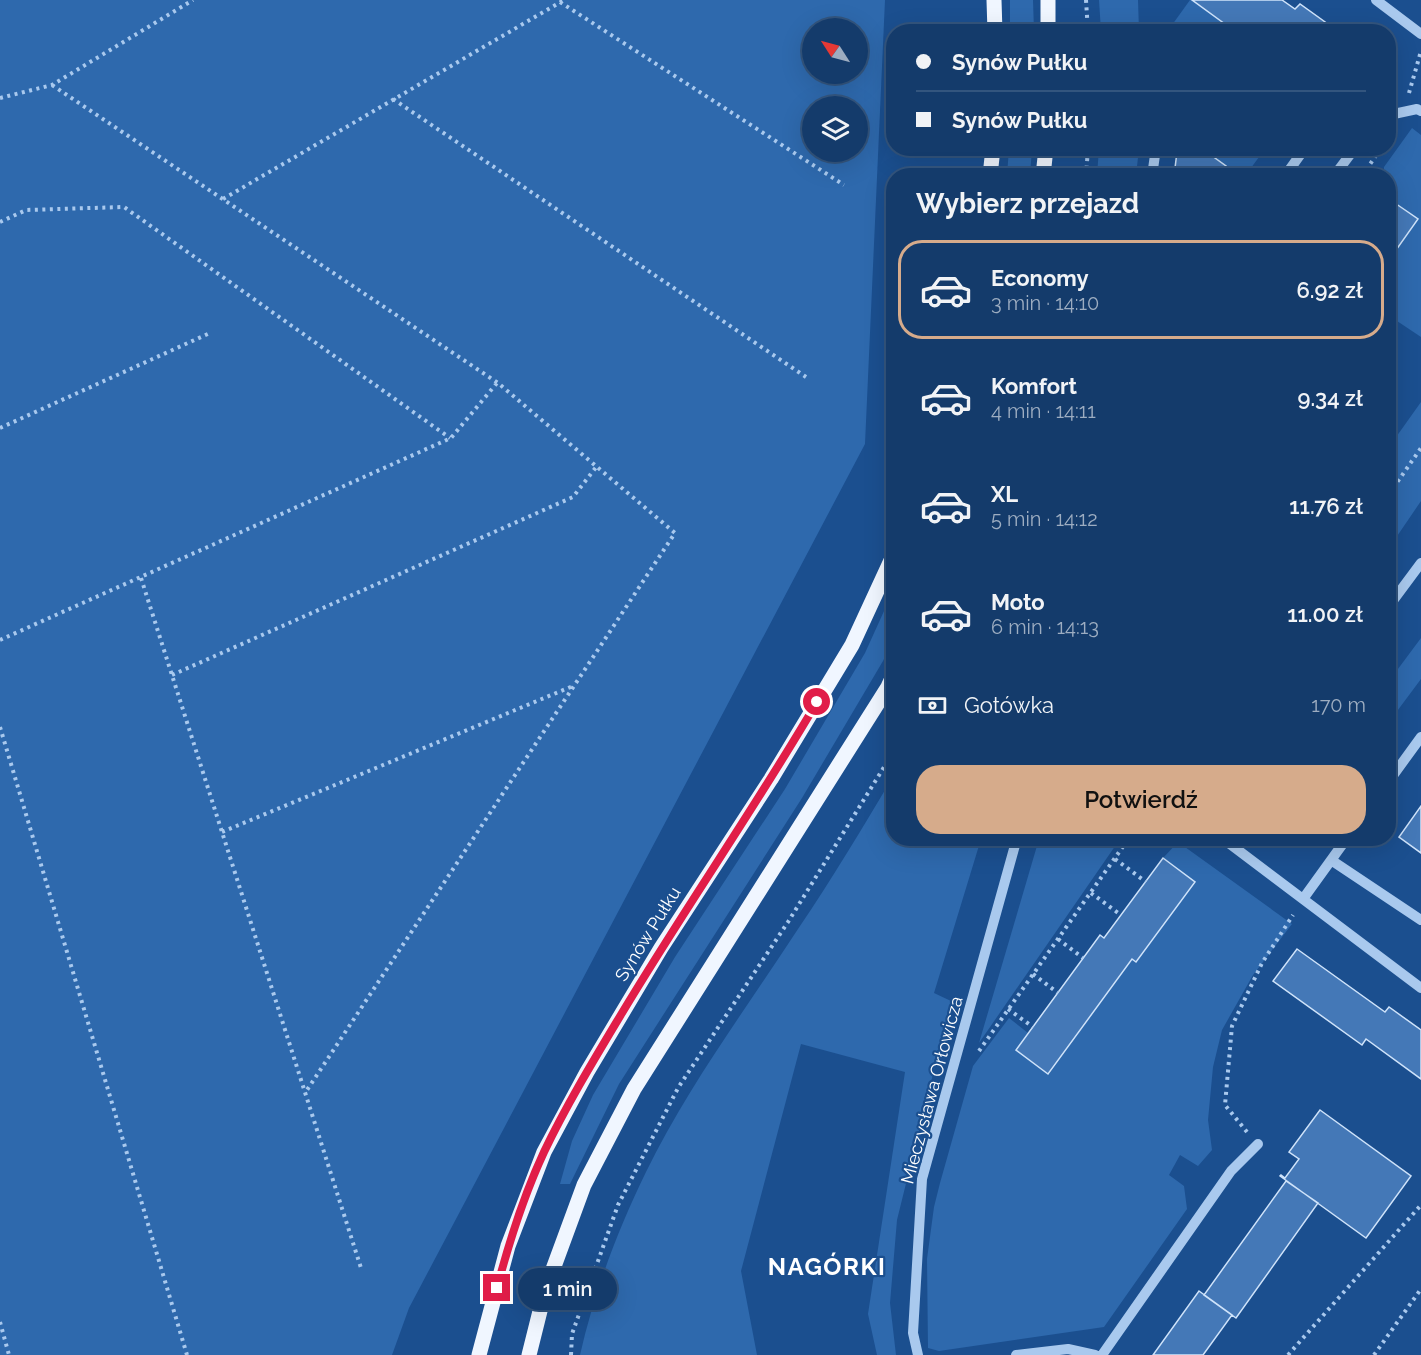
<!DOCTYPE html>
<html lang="pl">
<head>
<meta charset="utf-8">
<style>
  :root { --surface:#143b6b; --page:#1d4271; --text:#f1f3f6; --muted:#9dadc1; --line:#33557e; --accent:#d6ab8b }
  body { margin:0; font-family:Raleway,sans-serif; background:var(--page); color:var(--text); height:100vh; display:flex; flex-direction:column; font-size:22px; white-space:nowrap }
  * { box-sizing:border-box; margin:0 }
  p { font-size:20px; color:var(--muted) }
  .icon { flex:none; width:33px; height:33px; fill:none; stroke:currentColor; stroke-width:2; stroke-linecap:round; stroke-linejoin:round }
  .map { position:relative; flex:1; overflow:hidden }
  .details { position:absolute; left:886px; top:168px; width:510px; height:678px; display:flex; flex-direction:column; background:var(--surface); border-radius:24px; box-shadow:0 6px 24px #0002,0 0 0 2px var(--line) }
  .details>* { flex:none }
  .banner { position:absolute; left:886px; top:24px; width:510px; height:132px; border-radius:24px; box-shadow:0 6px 24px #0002,0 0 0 2px var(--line); display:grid; align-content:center; height:132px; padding:0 30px; background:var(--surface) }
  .needle { width:39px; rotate:306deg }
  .fabs { position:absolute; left:802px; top:18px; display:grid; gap:12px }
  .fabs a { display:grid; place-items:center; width:66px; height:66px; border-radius:50%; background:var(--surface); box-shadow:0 6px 24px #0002,0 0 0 2px var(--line); font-size:30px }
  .end { position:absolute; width:27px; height:27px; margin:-14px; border:8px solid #e11d48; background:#fff; box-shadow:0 0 0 3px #fff }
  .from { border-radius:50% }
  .bubble { position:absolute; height:42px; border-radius:21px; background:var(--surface); box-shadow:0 6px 24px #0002,0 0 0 2px var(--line); font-size:20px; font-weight:600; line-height:42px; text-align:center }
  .banner b { display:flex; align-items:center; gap:21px; height:57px; font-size:22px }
  .banner b+b { border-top:2px solid var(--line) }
  .banner i { width:15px; height:15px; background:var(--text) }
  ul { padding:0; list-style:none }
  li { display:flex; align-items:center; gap:18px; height:99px; margin:0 12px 9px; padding:0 18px; border:3px solid transparent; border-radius:24px }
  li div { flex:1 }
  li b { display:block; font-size:22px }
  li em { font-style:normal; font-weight:600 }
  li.selected { border-color:var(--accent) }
  li>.icon { width:54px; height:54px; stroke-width:1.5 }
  h2 { padding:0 30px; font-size:27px; line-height:72px }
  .pay { display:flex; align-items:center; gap:15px; height:66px; padding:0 30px; font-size:22px }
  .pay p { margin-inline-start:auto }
  .button { display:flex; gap:12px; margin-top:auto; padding:12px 30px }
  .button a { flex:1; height:69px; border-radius:24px; background:var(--accent); color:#111; font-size:24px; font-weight:600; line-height:69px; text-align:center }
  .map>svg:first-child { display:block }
  .green { fill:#2e69ad; fill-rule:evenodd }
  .building { fill:#4478b7; stroke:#cfe3fa; stroke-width:1.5 }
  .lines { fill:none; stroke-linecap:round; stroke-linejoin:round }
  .path { stroke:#a9c9ee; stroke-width:4; stroke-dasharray:3 4.5; stroke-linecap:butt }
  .minor { stroke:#a9c9ee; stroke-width:10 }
  .major { stroke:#f0f6ff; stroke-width:15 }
  .route { stroke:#e11d48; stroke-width:8 }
  .labels { text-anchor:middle; stroke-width:4.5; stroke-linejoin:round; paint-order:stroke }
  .street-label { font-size:18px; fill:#fff; stroke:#1b4f8f }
  .district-label { font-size:24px; font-weight:bold; letter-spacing:1.5px; fill:#fff; stroke:#1b4f8f }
</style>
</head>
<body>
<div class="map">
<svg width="1421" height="1355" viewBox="0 0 1421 1355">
  <rect width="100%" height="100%" fill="#1b4f8f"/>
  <path class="green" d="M0,0H885L865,444L409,1308L392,1355H0ZM813,28H858V74H813ZM813,106H858V152H813Z
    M1010,0H1033L1034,31H1010Z
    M1099,0H1138L1139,31H1101Z
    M1190,0H1192L1236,31L1167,32Z
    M1412,128L1421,135V337L1394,319L1389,325V260L1418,219L1389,199V176L1384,175V167Z
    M1009,149H1032L1030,175H1007Z
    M1099,149H1139L1136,175H1097Z
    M1201,149H1265L1245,176L1239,175Z
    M1421,402V501L1389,548V447Z
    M894,589V638L883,661L802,798L619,1084L570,1184H560L572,1141L593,1095L675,957L785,789L865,653Z
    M1421,638V679L1389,722V681Z
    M894,775V838L981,839L934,993L951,1001L897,1220L890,1303L896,1355H877L868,1314L905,1072L801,1044L741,1271L757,1355H580C594,1293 618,1229 646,1172C688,1086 746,1009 798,929C832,879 863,827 894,775Z
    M1039,838L1120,839L979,1043L1039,839Z
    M1178,842L1292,924L1253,975L1222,1030L1213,1067L1208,1120L1212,1150L1198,1166L1180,1155L1169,1175L1184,1186L1187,1209L1104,1327L939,1351L928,1348L927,1259L934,1207L940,1183L973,1066L1009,1018L1028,1033L1016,1050L1049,1074L1132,959L1194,882L1163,858Z"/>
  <path class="building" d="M1192,0H1282L1295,9L1300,4L1339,32H1236Z
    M1179,148H1201L1226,166L1221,173L1225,176H1174L1177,152Z
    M1389,199L1418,219L1389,260Z
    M1421,806V853L1399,837Z
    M1163,858L1195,882L1136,962L1132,959L1048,1074L1016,1050L1100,935L1104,938Z
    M1297,949L1385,1012L1389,1007L1421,1030V1079L1366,1039L1362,1045L1273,981Z
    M1320,1110L1411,1176L1366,1238L1280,1176L1281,1175L1285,1178L1299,1159L1289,1152Z
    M1286,1181L1318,1203L1236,1318L1204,1295Z
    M1199,1291L1232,1315L1203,1355H1153Z"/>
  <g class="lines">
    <path class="path" d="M1086,0L1088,32
      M560,2L844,185
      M52,85L498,383L675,533L305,1093
      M1409,93L1421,51
      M0,98L52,85L193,0
      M393,99L806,377
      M1086,176L1088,148
      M1362,176L1381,148
      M223,199L564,0
      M0,222L26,210L124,207L450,438
      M0,428L210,333
      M1389,494L1421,448
      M141,578L361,1268
      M0,640L451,438L497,383
      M172,675L573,497L597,466
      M0,727L187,1355
      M222,832L573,686
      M1115,859L1146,882
      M1091,893L1121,915
      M1058,939L1083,958
      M1033,974L1058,993
      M1008,1009L1033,1027
      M979,1051L1129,838
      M1247,1132L1225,1105L1232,1026L1262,963L1293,915
      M0,1322L9,1355
      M571,1355L572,1334L618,1205L678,1088L788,922L894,751
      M1288,1355L1421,1205
      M1374,1355L1421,1289"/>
    <path class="minor" d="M1376,0L1421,34
      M1389,115L1417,109L1421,111
      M1152,176L1156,148
      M1285,176L1305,148
      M1334,176L1355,148
      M1389,606L1421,563
      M1389,781L1421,737
      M1222,838L1421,988
      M1331,860L1421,920
      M1303,899L1347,838
      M918,1355L913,1333L922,1179L1017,838
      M1016,1355L1068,1349L1095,1355
      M1102,1355L1231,1171L1258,1144"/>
    <path class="major" d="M994,0L995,32
      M1048,0V32
      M990,176L993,148
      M1043,176L1046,148
      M479,1355L508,1246L544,1152L587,1072L661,948L771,779L852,645L894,554
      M529,1355L545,1291L584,1185L634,1089L888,687L894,674"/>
  </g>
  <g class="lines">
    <path class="route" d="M497,1288C509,1242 524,1195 544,1152C567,1104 595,1058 622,1013C685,908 755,808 817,702"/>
  </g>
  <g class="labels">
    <g class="street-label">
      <text transform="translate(648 934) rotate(-58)" y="6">Synów Pułku</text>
      <text transform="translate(932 1090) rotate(-75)" y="6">Mieczysława Orłowicza</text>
    </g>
    <g class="district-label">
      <text x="827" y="1275">NAGÓRKI</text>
    </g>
  </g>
</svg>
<div class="fabs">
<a><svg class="needle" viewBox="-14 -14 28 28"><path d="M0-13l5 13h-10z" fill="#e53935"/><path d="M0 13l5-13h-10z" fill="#9dadc1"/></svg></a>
<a><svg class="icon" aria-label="layers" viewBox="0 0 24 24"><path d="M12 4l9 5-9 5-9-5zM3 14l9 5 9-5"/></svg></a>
</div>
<i class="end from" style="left:817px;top:702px"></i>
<i class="end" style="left:497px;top:1288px"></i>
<div class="bubble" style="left:518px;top:1268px;width:99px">1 min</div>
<div class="banner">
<b><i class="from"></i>Synów Pułku</b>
<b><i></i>Synów Pułku</b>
</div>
<section class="details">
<h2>Wybierz przejazd</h2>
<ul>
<li class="selected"><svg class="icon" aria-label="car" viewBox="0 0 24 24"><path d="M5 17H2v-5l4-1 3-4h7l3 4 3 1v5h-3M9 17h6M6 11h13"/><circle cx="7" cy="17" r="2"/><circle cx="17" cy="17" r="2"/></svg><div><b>Economy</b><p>3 min · 14:10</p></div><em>6.92 zł</em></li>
<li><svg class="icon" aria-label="car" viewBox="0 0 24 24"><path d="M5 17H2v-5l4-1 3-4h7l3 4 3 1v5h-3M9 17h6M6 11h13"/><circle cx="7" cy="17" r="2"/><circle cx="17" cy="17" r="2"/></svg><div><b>Komfort</b><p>4 min · 14:11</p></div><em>9.34 zł</em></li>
<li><svg class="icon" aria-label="car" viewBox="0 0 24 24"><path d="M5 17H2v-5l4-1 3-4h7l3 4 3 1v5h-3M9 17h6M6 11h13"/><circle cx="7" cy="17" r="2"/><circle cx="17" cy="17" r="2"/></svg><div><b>XL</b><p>5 min · 14:12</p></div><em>11.76 zł</em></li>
<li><svg class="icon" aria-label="car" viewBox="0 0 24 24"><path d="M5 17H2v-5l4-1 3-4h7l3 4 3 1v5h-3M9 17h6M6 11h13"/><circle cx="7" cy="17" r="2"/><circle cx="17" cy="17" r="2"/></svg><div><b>Moto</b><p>6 min · 14:13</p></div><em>11.00 zł</em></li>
</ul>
<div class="pay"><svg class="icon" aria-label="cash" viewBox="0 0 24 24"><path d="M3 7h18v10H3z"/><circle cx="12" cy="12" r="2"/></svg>Gotówka<p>170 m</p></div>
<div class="button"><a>Potwierdź</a></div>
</section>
</div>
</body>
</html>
